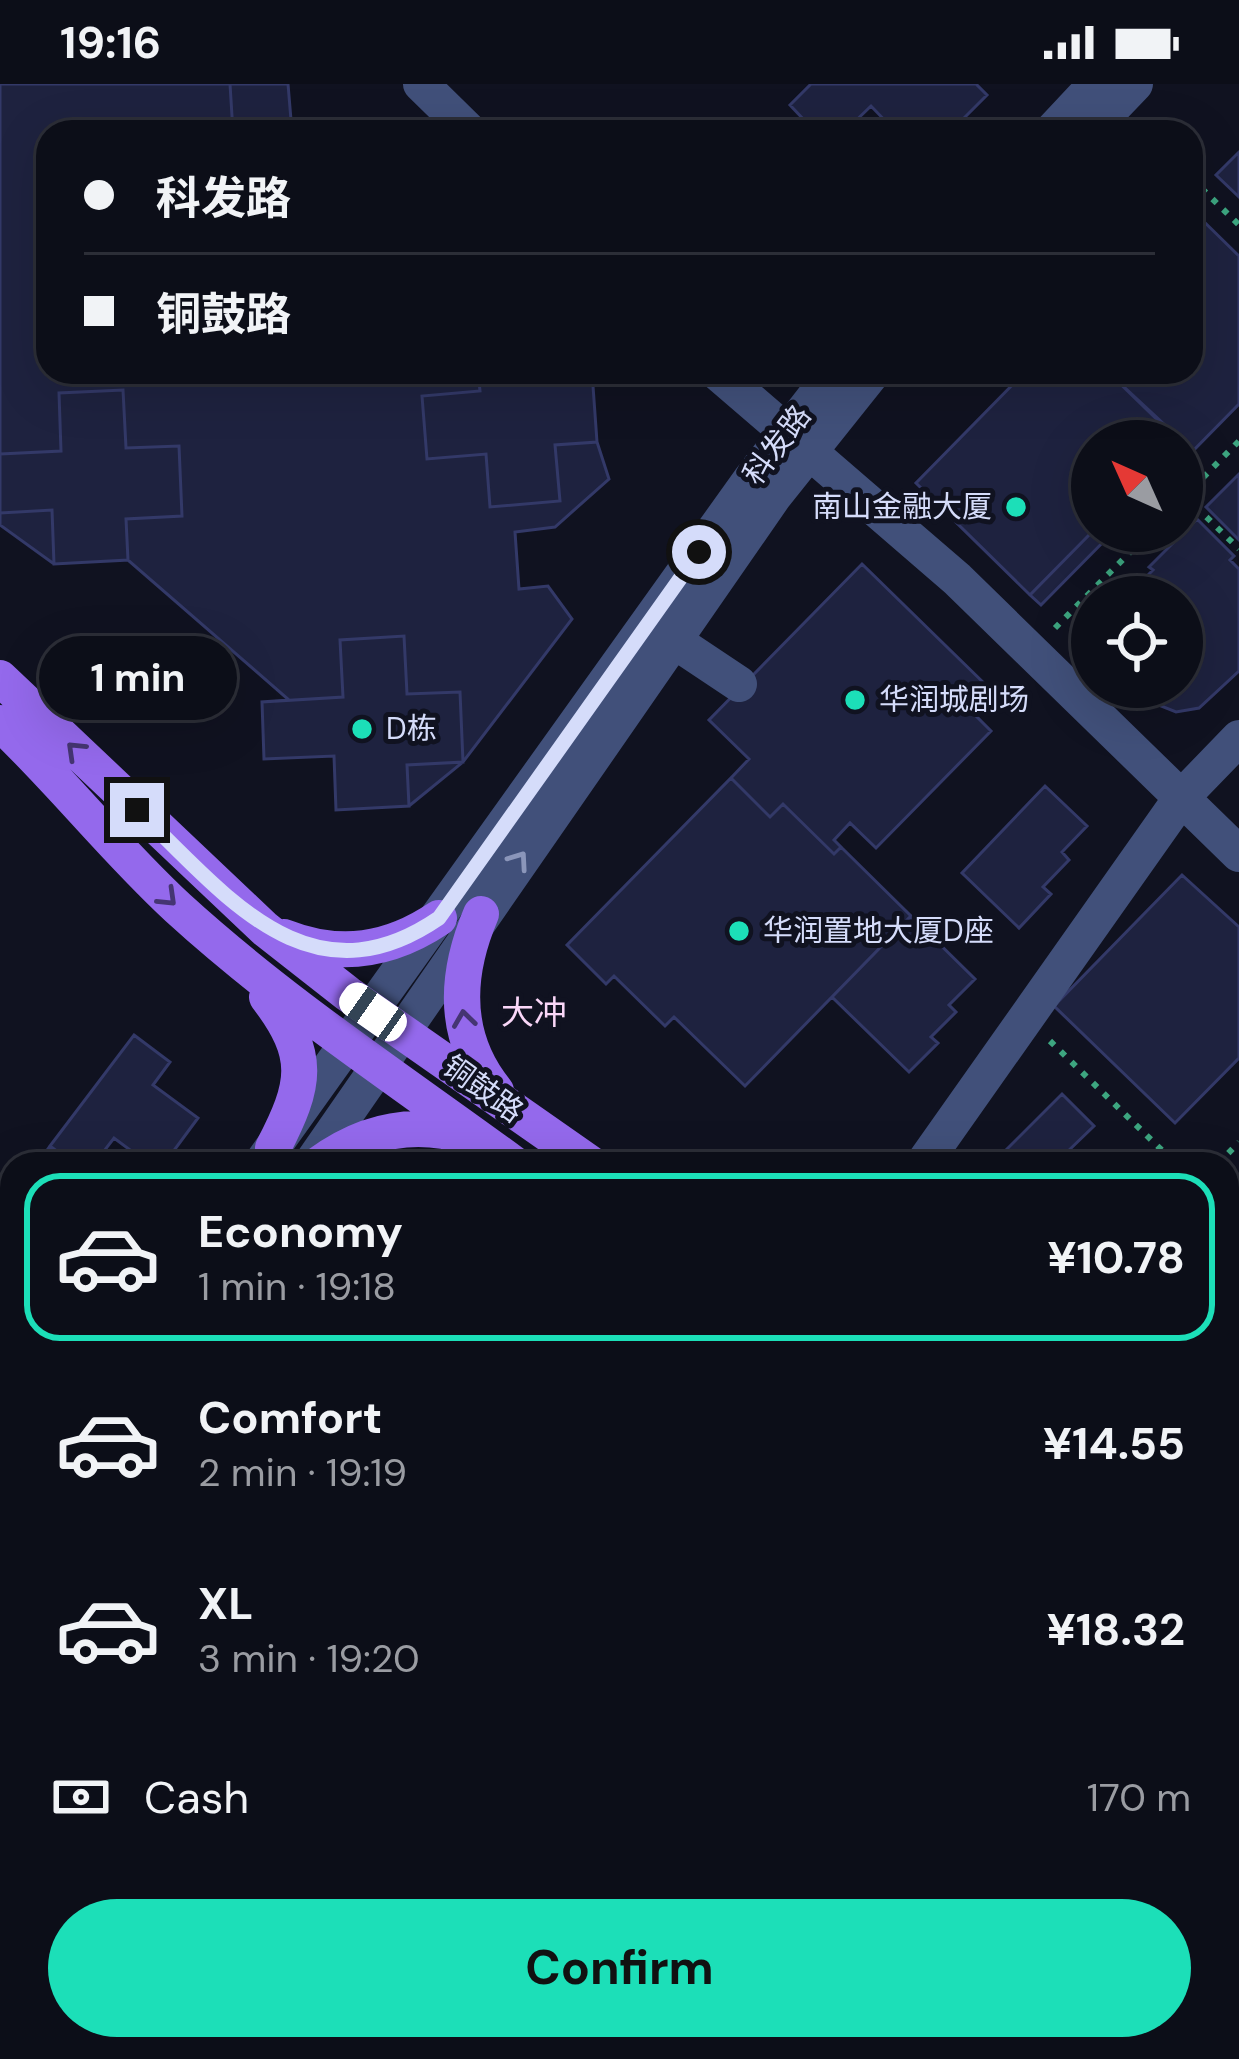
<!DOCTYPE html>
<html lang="en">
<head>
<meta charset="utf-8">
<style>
  :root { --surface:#0c0e18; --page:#151721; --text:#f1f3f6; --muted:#9a9ca2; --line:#2c2e37; --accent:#1cdfb8 }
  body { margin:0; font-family:"DM Sans","Noto Sans SC",sans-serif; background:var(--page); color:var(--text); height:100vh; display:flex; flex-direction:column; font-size:45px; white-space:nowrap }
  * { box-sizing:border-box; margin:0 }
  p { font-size:39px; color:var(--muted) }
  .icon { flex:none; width:66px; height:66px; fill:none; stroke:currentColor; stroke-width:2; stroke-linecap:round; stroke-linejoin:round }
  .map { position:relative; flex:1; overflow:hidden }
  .drawer { position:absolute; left:0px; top:1068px; width:1239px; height:909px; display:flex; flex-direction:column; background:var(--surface); border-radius:36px 36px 0 0; box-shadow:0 12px 48px #0002,0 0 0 3px var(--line) }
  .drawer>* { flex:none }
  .hud { position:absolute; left:36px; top:36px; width:1167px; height:264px; border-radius:36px; box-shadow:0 12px 48px #0002,0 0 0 3px var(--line); display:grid; align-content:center; height:264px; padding:0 48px; background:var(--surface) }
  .needle { width:78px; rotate:315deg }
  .fabs { position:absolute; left:1071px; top:336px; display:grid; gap:24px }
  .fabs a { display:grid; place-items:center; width:132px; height:132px; border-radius:50%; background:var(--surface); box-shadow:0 12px 48px #0002,0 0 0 3px var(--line); font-size:60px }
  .end { position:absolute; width:54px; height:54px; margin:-27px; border:15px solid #d5dcfa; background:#111; box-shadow:0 0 0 6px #111 }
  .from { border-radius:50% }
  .bubble { position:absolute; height:84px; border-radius:42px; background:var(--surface); box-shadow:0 12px 48px #0002,0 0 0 3px var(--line); font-size:39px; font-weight:700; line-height:84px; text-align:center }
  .car { position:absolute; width:36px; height:72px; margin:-36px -18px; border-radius:15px; box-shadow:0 0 9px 3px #0007; background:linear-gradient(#fff 24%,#345 0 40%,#fff 0 76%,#345 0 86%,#fff 0) }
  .hud b { display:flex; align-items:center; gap:42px; height:114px; font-size:45px }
  .hud b+b { border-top:3px solid var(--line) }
  .hud i { width:30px; height:30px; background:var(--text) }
  ul { padding:21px 0 0; list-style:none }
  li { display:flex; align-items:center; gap:36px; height:168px; margin:0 24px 18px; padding:0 24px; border:6px solid transparent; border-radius:36px }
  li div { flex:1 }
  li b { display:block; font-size:45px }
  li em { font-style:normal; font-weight:700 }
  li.current { border-color:var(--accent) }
  li>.icon { width:108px; height:108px; stroke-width:1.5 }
  .pay { display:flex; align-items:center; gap:30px; height:132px; padding:0 48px; font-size:45px }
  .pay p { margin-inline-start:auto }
  .button { display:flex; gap:24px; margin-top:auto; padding:24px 48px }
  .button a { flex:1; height:138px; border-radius:72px; background:var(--accent); color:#111; font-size:48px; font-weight:700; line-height:138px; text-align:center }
  .status { display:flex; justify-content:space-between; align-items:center; height:84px; padding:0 60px; background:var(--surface); direction:ltr }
  .status svg { height:33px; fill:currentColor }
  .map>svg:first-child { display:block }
  .building { fill:#1e223f; stroke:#333968; stroke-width:3 }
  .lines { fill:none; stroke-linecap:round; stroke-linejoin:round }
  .path { stroke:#3da680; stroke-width:6; stroke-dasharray:6 9; stroke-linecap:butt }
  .minor { stroke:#41507a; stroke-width:36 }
  .major { stroke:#9469ec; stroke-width:36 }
  .oneway { stroke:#453572 }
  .oneway2 { stroke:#8b96ba }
  .route { stroke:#d5dcfa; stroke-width:15 }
  .poi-dot { fill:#1cdfb8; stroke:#101220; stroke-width:4.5 }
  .labels { text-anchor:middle; stroke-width:10; stroke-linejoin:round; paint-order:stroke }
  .street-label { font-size:30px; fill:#d5dcfa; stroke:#101220 }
  .poi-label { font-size:30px; fill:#d5dcfa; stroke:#101220; text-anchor:start }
  .neighbourhood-label { font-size:33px; fill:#fad7f8; stroke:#101220 }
</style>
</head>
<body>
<div class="status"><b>19:16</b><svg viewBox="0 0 49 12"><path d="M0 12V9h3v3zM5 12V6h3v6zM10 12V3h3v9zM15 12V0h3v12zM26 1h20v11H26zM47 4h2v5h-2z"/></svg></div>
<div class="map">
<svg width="1239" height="1975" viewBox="0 0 1239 1975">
  <rect width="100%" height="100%" fill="#101220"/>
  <path class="building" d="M0,0H288L292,48H48V288H592L597,358L609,395L555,443L515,448L519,505L548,502L572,535L463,678L409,722L336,726L334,672L264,675L262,618L289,616L128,476L54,480L0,441Z
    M230,0H288L292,48H233Z
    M811,0H976L987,11L950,48H896L871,22L844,48H793L805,37L790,21Z
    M1239,68V113L1216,91Z
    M1191,125L1239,172V320L1182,378V357L1108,288H1191Z
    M478,288H592L597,358L555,361L560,417L490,423L486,370L427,375L422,312L480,307Z
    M1025,288H1108L1179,357H1092L1093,447L1030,511L916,399Z
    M123,306L126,364L179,362L182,432L126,435L128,476L54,480L52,426L0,429V370L61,367L59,309Z
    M1239,390V456L1206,423Z
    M1197,435L1234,472L1230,476L1239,485V587L1199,624L1176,628L1156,620L1137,603H1182V513H1126L1153,486L1149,483Z
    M1093,447H1114L1041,521L1030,511Z
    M862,480L991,606L971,627L991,647L876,764L850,739L834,756L841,763L834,770L783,720L770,733L731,694L749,675L709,636Z
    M404,552L407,610L460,608L463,678L407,681L409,722L336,726L334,672L264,675L262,618L343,613L340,556Z
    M731,694L770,733L783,720L834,770L841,763L911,832L745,1002L674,933L665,942L614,892L606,900L567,861Z
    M1045,702L1087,742L1062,768L1069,776L1043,803L1051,810L1019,844L962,789Z
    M1182,791L1239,843V974L1175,1039L1054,922Z
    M911,832L975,895L949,921L956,928L931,953L938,959L909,988L832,913Z
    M134,951L170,978L153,1001L198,1034L164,1080H149L114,1054L94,1080H74L50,1062Z
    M1062,1010L1094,1042L1064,1071L1073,1080H1006L999,1073Z
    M50,1062L74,1080H37Z
    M1239,1092V1145L1227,1133V1104Z
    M12,1113V1189L3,1201L0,1129Z
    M1227,1281L1239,1303V1453L1227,1466Z
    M2,1542L12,1544V1760L0,1772Z
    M0,1712L12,1724V1760L0,1772Z
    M0,1908L12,1919V1965H15L6,1975H0Z
    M15,1965H161L170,1975H6Z
    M24,1965H161L170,1975H34Z
    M297,1965H362L355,1975H312Z
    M568,1965H756L747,1975H579Z"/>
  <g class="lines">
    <path class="path" d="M1191,94L1239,141
      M1185,412L1239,465
      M1182,415L1239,357
      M1055,544L1151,447
      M1050,957L1176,1080
      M1218,1080L1239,1058
      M1227,1191L1239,1209
      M1227,1479L1239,1467"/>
    <path class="minor" d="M421,0L470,48
      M1051,48L1096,0
      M1089,48L1135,0
      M717,288L957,495L1239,770
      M673,556L739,600
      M261,1080L751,395L834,288
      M311,1080L774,412L873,288
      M923,1080L1182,713L1239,654
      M0,1347L12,1376
      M0,1454L12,1444
      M0,1843L12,1829
      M467,1965L477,1975
      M394,1975L401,1965
      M808,1975L817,1965"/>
    <path class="major" d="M0,594L265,845L348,910L591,1080
      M0,639C62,698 115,766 178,824C282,919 401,997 514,1080
      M481,830C455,891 452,953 496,1007
      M284,853C340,875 390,867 439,834
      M267,913C312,972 306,1000 273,1064
      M319,1080C364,1047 414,1036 468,1053
      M1227,1659L1239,1662
      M1227,1717L1239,1737
      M1227,1771L1239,1778
      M1227,1844L1239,1830
      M1227,1900L1239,1887
      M1103,1975L1117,1965
      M1158,1975L1167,1965"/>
  </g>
  <defs><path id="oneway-chevron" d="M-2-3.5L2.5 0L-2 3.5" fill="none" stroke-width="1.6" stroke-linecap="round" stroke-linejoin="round" transform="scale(3)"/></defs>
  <g class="oneway">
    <use href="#oneway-chevron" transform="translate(75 666) rotate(-136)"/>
    <use href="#oneway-chevron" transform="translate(168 814) rotate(44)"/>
    <use href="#oneway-chevron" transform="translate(464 935) rotate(-98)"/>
  </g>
  <use class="oneway2" href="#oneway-chevron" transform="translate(519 776) rotate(-55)"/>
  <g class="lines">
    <path class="route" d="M137,726C225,810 309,923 439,834L699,468"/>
  </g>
  <g class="poi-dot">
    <circle cx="1016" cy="423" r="12"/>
    <circle cx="855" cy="616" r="12"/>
    <circle cx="362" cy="645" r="12"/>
    <circle cx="739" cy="847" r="12"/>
  </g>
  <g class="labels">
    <g class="street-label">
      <text transform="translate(777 361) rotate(-53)" y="10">科发路</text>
      <text transform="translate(483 1005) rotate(36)" y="10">铜鼓路</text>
    </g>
    <g class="poi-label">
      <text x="992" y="433" text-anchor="end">南山金融大厦</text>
      <text x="879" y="626">华润城剧场</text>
      <text x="386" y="655">D栋</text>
      <text x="763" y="857">华润置地大厦D座</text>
    </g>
    <g class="neighbourhood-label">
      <text x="534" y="940">大冲</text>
    </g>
  </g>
</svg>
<div class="fabs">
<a><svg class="needle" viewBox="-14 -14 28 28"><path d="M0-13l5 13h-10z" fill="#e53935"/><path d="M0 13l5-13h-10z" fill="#9a9ca2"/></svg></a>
<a><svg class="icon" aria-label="locate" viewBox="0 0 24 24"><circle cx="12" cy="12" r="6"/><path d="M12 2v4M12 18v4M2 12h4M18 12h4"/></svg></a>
</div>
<i class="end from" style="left:699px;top:468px"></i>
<i class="end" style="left:137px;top:726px"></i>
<div class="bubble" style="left:39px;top:552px;width:198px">1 min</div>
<i class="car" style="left:373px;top:928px;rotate:305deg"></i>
<div class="hud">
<b><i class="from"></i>科发路</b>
<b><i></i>铜鼓路</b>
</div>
<section class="drawer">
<ul>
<li class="current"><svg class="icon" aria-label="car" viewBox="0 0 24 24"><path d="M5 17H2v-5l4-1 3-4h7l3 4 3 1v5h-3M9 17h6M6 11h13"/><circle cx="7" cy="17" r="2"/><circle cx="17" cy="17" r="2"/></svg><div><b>Economy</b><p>1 min · 19:18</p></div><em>¥10.78</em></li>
<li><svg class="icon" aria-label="car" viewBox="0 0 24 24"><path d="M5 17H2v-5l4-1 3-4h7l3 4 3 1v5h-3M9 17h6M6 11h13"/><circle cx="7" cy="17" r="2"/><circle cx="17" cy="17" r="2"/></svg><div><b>Comfort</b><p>2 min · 19:19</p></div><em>¥14.55</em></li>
<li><svg class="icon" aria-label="car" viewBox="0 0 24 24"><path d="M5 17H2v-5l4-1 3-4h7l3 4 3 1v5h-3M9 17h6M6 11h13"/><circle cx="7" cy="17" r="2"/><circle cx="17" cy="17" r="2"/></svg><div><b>XL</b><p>3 min · 19:20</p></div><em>¥18.32</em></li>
</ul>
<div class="pay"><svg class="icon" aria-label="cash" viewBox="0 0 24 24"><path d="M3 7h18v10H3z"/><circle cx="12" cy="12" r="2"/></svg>Cash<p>170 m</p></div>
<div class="button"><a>Confirm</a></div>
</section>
</div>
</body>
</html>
